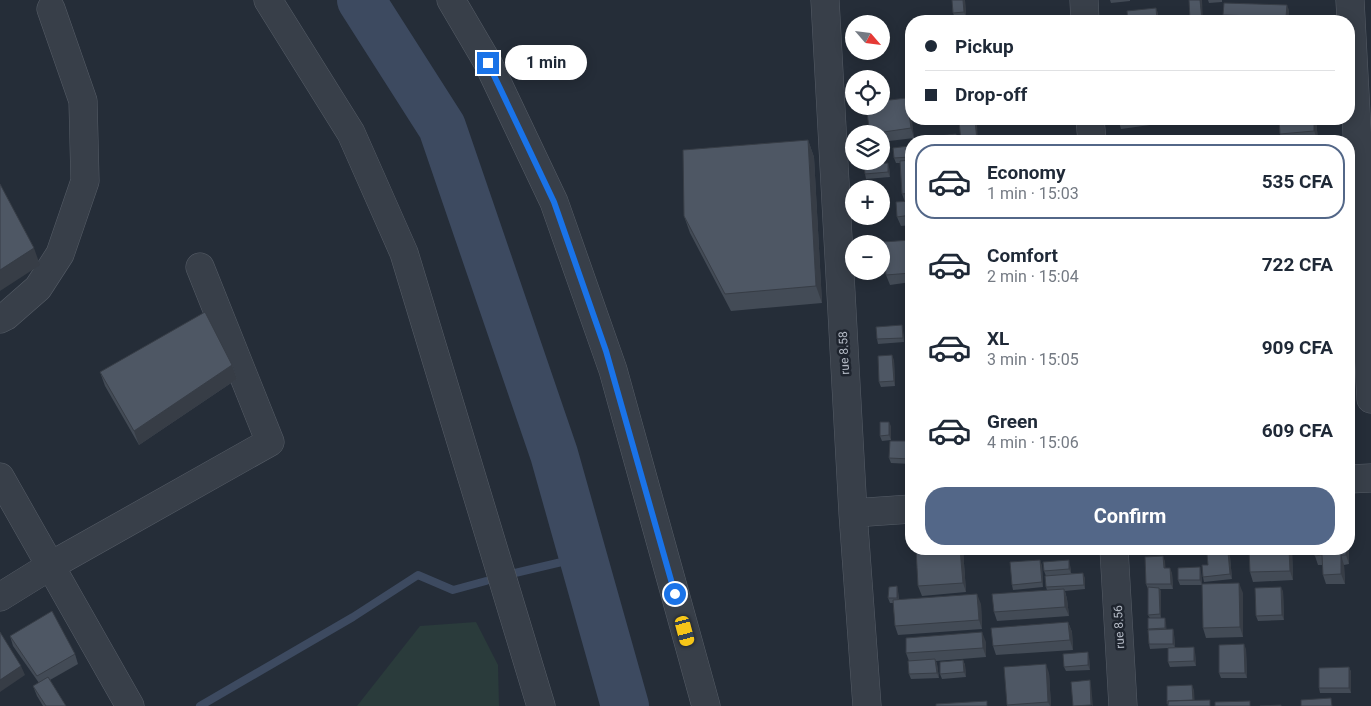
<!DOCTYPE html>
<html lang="en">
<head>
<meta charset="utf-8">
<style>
  :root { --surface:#fff; --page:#f6f6f7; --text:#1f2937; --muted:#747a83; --line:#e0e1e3; --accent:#536788 }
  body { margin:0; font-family:Roboto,sans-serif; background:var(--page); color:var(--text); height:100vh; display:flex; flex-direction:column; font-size:19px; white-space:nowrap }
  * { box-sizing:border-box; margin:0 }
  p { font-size:16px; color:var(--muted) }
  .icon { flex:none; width:28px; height:28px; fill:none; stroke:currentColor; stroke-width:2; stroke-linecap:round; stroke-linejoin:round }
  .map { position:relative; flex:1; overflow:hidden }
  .panel { position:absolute; left:905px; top:135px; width:450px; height:420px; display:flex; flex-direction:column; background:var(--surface); border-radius:20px; box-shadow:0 2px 12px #0003 }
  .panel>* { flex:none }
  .banner { position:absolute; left:905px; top:15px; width:450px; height:110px; border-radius:20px; box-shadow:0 2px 12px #0003; display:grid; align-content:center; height:110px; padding:0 20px; background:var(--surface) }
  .needle { width:32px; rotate:118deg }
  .buttons { position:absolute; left:845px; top:15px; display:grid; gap:10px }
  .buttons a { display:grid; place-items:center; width:45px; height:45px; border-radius:50%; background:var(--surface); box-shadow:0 2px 12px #0003; font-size:25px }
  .end { position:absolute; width:22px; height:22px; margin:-11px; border:6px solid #1a73e8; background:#fff; box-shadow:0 0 0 2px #fff }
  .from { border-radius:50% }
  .bubble { position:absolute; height:35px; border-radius:18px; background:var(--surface); box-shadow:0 2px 12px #0003; font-size:16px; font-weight:700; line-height:35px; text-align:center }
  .car { position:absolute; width:15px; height:30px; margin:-15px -8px; border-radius:6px; box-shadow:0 0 4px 1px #0007; background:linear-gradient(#f5c518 24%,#345 0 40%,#f5c518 0 76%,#345 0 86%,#f5c518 0) }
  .banner b { display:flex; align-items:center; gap:18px; height:48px; font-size:19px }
  .banner b+b { border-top:1px solid var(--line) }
  .banner i { width:12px; height:12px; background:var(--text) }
  ul { padding:9px 0 0; list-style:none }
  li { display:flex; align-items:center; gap:15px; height:75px; margin:0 10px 8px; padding:0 10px; border:2px solid transparent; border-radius:20px }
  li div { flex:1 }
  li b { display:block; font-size:19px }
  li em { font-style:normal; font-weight:700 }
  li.active { border-color:var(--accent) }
  li>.icon { width:45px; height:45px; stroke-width:1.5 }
  .button { display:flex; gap:10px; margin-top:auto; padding:10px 20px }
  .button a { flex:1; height:58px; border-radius:20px; background:var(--accent); color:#fff; font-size:20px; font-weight:700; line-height:58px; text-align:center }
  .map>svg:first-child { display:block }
  .green { fill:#2a3b3b }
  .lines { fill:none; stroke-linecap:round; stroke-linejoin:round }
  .stream { stroke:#3d4a60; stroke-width:8 }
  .river { stroke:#3d4a60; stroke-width:48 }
  .minor-casing { stroke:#565d67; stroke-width:29 }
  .minor { stroke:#383f49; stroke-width:28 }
  .wall { fill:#434b56 }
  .shaded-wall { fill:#373d46 }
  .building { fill:#4e5764; stroke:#373d46 }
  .route { stroke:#1a73e8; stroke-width:6 }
  .labels { text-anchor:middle; stroke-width:5; stroke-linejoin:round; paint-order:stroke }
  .street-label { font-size:12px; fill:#b4bac5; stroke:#1e242e }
</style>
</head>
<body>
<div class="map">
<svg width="1371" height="706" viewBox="0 0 1371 706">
  <rect width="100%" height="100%" fill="#252d38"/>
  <path class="green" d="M476,622L498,665L499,706H357L420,626Z"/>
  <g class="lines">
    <path class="stream" d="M515,573L583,557
      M200,706L353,617L418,575L453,590L486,581"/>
    <path class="river" d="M361,0L442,127L554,454L625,706"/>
    <g class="minor-casing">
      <path id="minor" d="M268,0L351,133L404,253L541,706
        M451,0L488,63L554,202L613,370L706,706
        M825,0L853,513L867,706
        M1084,0L1085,21
        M1350,0L1371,399
        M1090,119L1092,141
        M0,319L6,316L38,288L60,254L85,181L83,101L51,9
        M0,477L130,706
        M1349,479L1371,478
        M853,513L911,509
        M1114,549L1123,706
        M0,597L50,566L270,442L200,267"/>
    </g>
    <use href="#minor" class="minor"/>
  </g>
  <path class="wall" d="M952,0H965L966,17L955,18L953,13Z
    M1110,0H1130V1L1111,3Z
    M1208,0H1222V2L1209,3Z
    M1289,10L1288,18L1245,21L1225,20L1223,15Z
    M907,98L910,107L911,119L914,138L881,142V134H870Z
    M1118,119H1149L1150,125L1121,129Z
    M1173,119H1209L1173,121Z
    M1279,119H1316L1318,141H1283L1280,134Z
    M808,140L814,157L822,303L731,311L690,233L684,216Z
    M911,151V225L901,226L897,217L905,202L902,194L900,163H896L894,158Z
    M889,167L890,177L866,179L865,174Z
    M911,240V282L890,285L886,275Z
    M903,330L904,342L878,344L877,339Z
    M894,360L895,386L881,387L879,382Z
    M232,365L237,379L139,445L105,386L100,372Z
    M891,426V440L882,441L880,436Z
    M911,441V464L891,463L889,458Z
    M963,549L966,592L922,596L918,586Z
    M1017,549H1043V551L1019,553Z
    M1292,549L1293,580L1253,582L1250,572Z
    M1349,549V564L1344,565L1345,584H1326L1323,575V565H1318L1315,556Z
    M1228,552L1230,557L1232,579L1204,582L1203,577Z
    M1165,561V568L1172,573L1173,589H1160L1161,592V618L1166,623V630L1173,629L1174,634L1175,647L1195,652L1196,666L1170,667L1168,662V648L1150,649L1149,644L1148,629L1150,618L1148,615V589L1146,584Z
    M1042,565L1043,587L1013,590L1012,585Z
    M1070,565L1071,573L1085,578V589L1065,591L1067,599L1069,616L997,621L994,612L1047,590L1046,587V576L1044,571Z
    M1201,572L1202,585H1180L1178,580Z
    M897,586L898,591L899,600L981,604L982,629L898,635L895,626L893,603H890L888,598Z
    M1283,591L1284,620L1258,621L1256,616Z
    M1243,593V637L1206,638L1203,628Z
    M1068,622L1072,632L1073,650L996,655L993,646Z
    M10,636L75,654L78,664L50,680L66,706H43L37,696L33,686L39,683L13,646Z
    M986,642V657L936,661L937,664L939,678L911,679L909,674V661L906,653Z
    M1246,649L1247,678H1221L1219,673Z
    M1089,657L1090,670L1066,671L1064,667Z
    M963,660L965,665L966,677L942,679L940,674Z
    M1349,667L1351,672V693H1320L1319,688Z
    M1049,673L1051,706H1007V705Z"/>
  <path class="shaded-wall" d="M963,0H965L966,17L964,12Z
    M1200,0H1202L1203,21H1202V20Z
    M1287,5L1289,10L1288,21L1286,17Z
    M1156,8L1158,13V21H1157Z
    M907,98L910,107L911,119H912L914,138L911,128Z
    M1314,119H1316L1318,141L1314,131Z
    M975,120L977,124L978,141H977Z
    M808,140L814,157L822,303L816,286Z
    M909,146L911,151V161L910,157Z
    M888,163L889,167L890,177L888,172Z
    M34,248L40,265L0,291V270Z
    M892,355L894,360L895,386L894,381Z
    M232,365L237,379L139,445L134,431Z
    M889,422L891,426V440L889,435Z
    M1349,531V564L1346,555V549H1349Z
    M960,549H963L966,592L963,583Z
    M1289,549H1292L1293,580L1290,571Z
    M1228,552L1230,557L1232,579L1230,574Z
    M1341,555L1344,565L1345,584L1341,574Z
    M1163,556L1165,561L1166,573L1164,568Z
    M1040,560L1042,565L1043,587L1042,582Z
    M1069,560L1070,565L1071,573L1069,569Z
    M1200,567L1201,572L1202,585L1200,580Z
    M1170,568L1172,573L1173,589L1171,584Z
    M1083,573L1085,578V589L1084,585Z
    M1239,583L1243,593V637L1240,627Z
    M897,586L898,591L899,603L897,598Z
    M1281,587L1283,591L1284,620L1282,615Z
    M1159,588L1161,592V619L1160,614Z
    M1064,589L1067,599L1069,616L1065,607Z
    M977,594L981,604L982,629L979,620Z
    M1165,618L1166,623L1167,633L1165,628Z
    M1068,622L1072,632L1073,650L1070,640Z
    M1173,629L1174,634L1175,648L1173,644Z
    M982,632L986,642V657L983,648Z
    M1244,644L1246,649L1247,678L1245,673Z
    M1194,647L1195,652L1196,666L1194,661Z
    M1088,652L1089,657L1090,670L1088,665Z
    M935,659L937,664L939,678L937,673Z
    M963,660L965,665L966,677L964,672Z
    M1046,664L1049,673L1051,706H1050L1048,702Z
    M21,666L25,675L0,692V680Z
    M1349,667L1351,672V693L1349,688Z
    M1090,680L1091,685L1093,706L1091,705Z
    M1192,685L1194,690L1195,706L1193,704Z"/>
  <path class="building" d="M952,0H963L964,12L953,13Z
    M1189,0H1200L1202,20L1190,21Z
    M1224,3L1287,5L1286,17L1223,15Z
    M1156,8L1157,21H1128L1127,11Z
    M1053,16V21H996Z
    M1245,18H1293V21H1245Z
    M907,98L911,128L870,134L866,106H881V101Z
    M1279,119H1314V131L1280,134Z
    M975,120L977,141H961L959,121Z
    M956,134V141H939V136Z
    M1274,138V141H1257V139Z
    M1312,139V141H1286Z
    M808,140L816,286L725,294L684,216L683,150Z
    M909,146L910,157L894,158L893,148Z
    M911,160V193L902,194L900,161Z
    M888,163V172L865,174L864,165Z
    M0,184L34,248L0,270Z
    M911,201V215L897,217L896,202Z
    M911,240V273L886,275L883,242Z
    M205,312L232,365L134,431L100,372Z
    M902,325L903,338L877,339L876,327Z
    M892,355L894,381L879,382L878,356Z
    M880,422H889V435L880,436Z
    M890,441H911V459L889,458Z
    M916,549H960L963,583L918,586Z
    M1249,549H1289L1290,571L1250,572Z
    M1314,549H1346V555H1341V574L1323,575L1322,555L1315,556Z
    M1228,552L1230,574L1203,577L1202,565H1208L1207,554Z
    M1163,556L1164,568H1170L1171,584H1146L1145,557Z
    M1040,560L1042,582L1012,585L1010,562Z
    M1069,560V569L1044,571L1043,562Z
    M1200,567V580H1178V568Z
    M1083,573L1084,585L1046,587L1045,576Z
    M1239,583L1240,627L1203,628L1202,584Z
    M897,586V598H888L889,587Z
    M1148,587L1159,588L1160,614L1148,615Z
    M1281,587L1282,615L1256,616L1255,588Z
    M1064,589L1065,607L994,612L992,594Z
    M977,594L979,620L895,626L893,600Z
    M52,611L75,654L37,676L10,636Z
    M1148,618H1165V628L1148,629Z
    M1068,622L1070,640L993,646L991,628Z
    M1173,629V644H1149L1148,630Z
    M0,632L21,666L0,680Z
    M982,632L983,648L906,653V638Z
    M1244,644L1245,673H1219V645Z
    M1194,647V661L1168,662V648Z
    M1088,652V665L1064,667L1063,654Z
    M935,659L937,673L909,674L908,661Z
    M963,660L964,672L940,674V662Z
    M1046,664L1048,702L1007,705L1004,667Z
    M1349,667V688H1319V668Z
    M48,677L66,706H46L33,686Z
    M1090,680L1091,705L1073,706L1071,682Z
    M1192,685L1193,700L1168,701V704H1167V686Z
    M1331,698L1332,706H1301V700Z
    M1210,700V706H1168V701Z
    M987,701V706H936V704Z
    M1250,701V706H1215V702Z
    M1281,705V706H1260Z"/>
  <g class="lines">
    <path class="route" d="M488,63L554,202L606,351L675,594"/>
  </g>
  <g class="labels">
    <g class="street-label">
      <text transform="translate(844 353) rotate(-93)" y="4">rue 8.58</text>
      <text transform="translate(1119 627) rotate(-93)" y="4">rue 8.56</text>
    </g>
  </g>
</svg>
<div class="buttons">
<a><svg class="needle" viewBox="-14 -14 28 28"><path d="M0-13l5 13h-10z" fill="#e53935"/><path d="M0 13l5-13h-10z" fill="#747a83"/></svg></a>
<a><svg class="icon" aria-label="locate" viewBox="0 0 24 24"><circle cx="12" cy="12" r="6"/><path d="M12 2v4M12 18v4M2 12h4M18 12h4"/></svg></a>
<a><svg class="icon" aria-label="layers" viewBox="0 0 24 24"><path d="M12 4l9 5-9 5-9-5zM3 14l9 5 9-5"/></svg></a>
<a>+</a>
<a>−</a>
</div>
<i class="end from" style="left:675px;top:594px"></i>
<i class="end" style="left:488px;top:63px"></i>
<div class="bubble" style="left:505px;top:45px;width:82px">1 min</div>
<i class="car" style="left:685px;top:631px;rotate:165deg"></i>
<div class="banner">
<b><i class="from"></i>Pickup</b>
<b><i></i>Drop-off</b>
</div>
<section class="panel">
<ul>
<li class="active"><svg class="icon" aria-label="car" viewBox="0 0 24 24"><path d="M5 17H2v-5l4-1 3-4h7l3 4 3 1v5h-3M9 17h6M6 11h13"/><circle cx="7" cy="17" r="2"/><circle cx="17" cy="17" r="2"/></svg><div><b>Economy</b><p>1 min · 15:03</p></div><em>535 CFA</em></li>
<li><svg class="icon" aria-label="car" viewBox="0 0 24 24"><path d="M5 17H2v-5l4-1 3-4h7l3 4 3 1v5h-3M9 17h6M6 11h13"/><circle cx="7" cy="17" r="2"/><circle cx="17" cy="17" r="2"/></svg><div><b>Comfort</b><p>2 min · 15:04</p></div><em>722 CFA</em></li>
<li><svg class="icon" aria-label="car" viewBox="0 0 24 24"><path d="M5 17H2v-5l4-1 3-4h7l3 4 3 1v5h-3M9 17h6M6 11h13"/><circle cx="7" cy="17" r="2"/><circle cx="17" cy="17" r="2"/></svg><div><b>XL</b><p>3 min · 15:05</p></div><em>909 CFA</em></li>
<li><svg class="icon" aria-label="car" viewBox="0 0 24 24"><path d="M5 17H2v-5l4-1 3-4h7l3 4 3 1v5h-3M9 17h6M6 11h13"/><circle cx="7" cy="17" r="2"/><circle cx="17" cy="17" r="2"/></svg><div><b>Green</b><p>4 min · 15:06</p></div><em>609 CFA</em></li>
</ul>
<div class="button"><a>Confirm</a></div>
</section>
</div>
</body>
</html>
